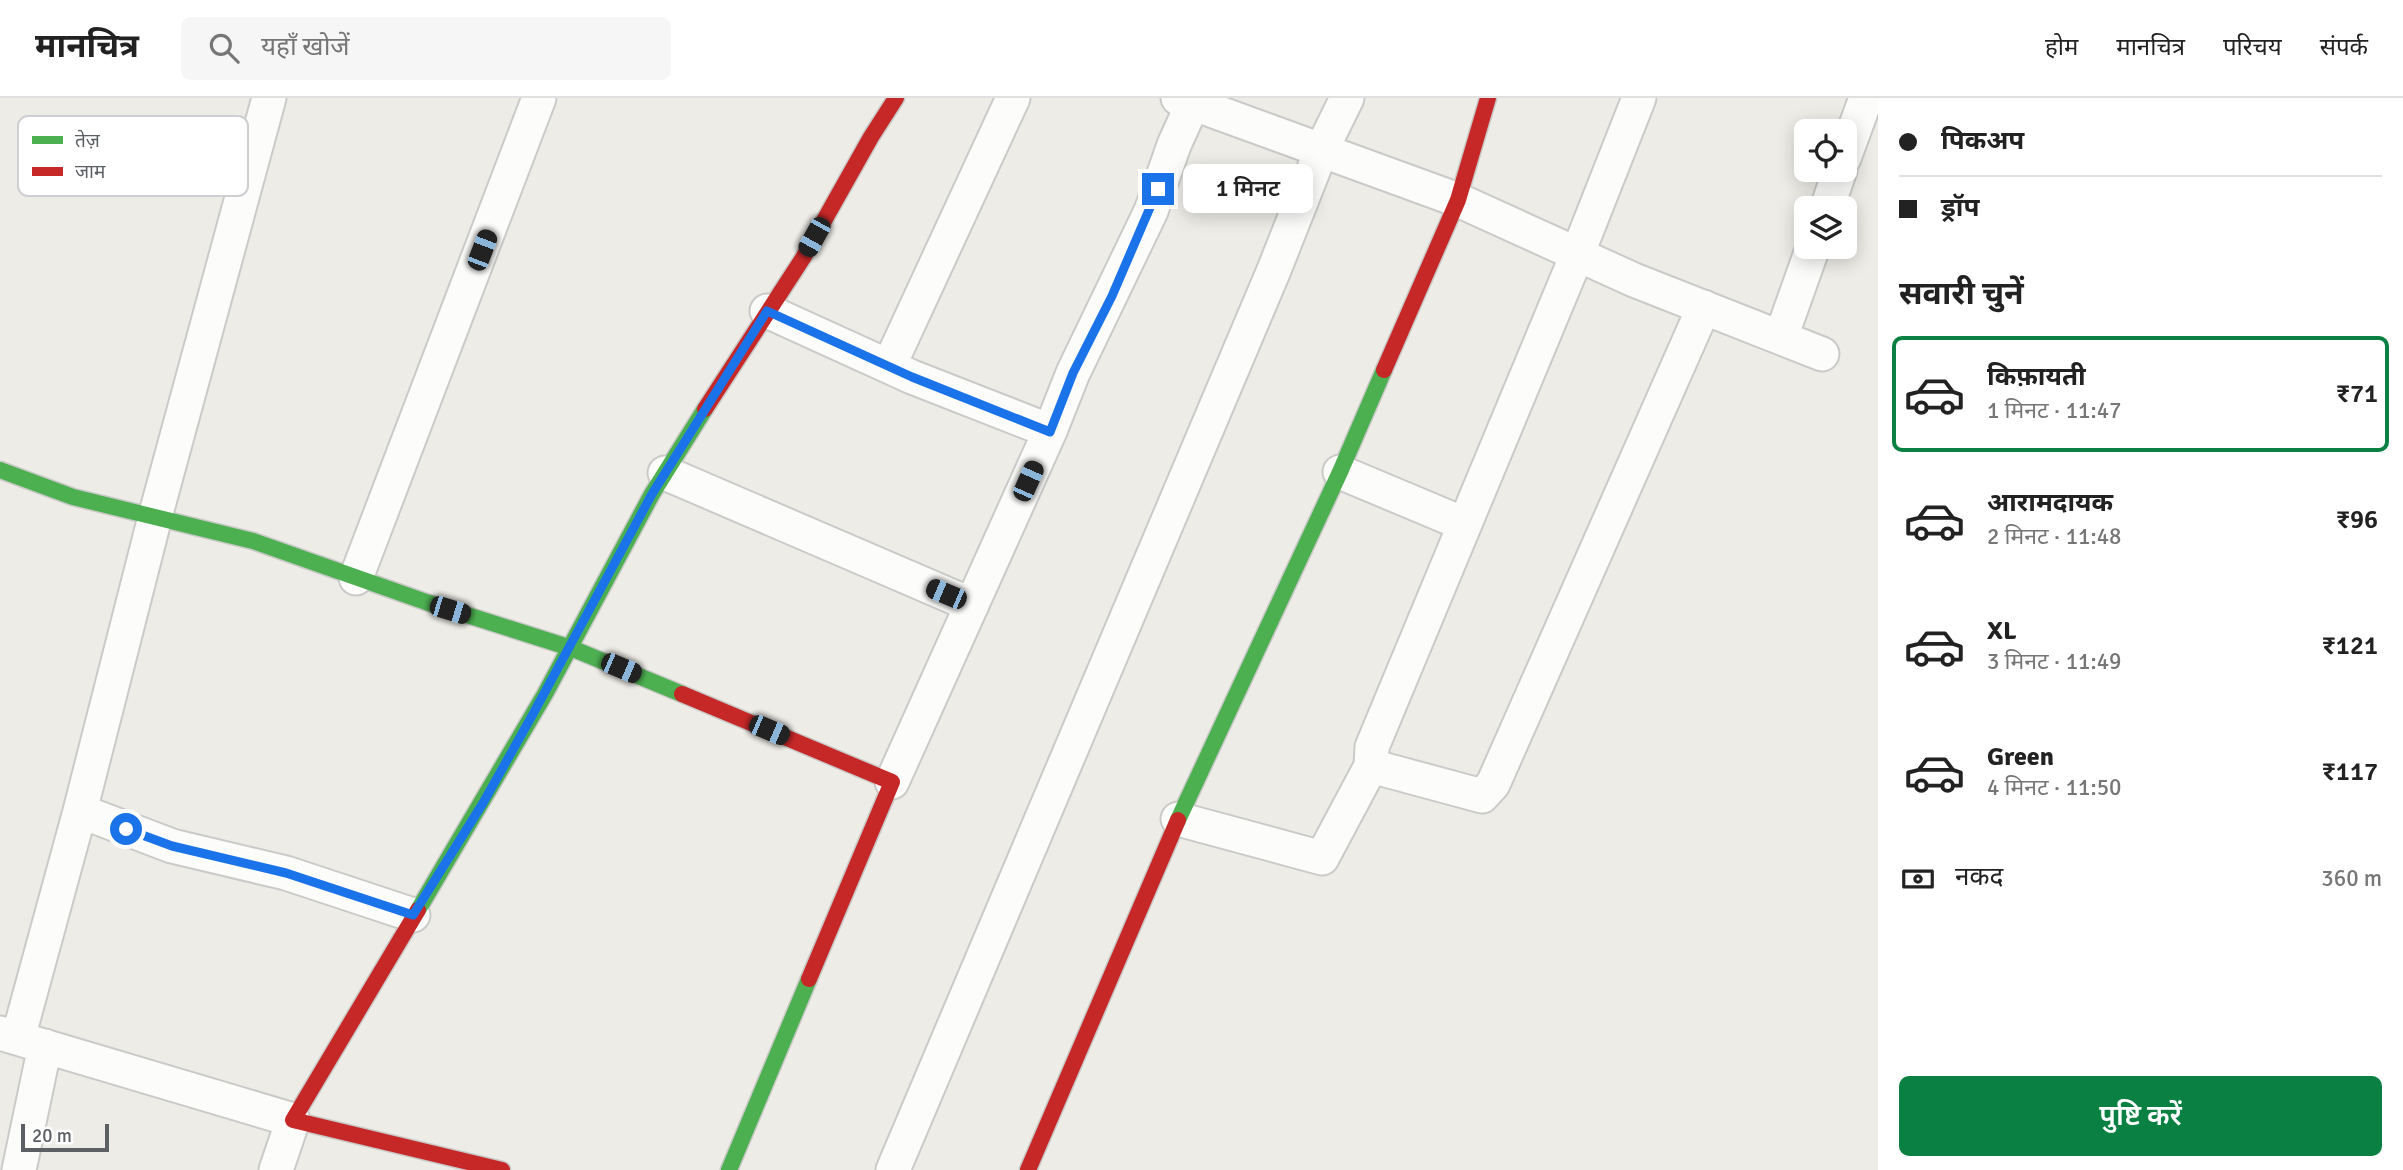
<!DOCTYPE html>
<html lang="hi">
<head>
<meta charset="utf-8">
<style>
  :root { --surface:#fff; --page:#f6f6f6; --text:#222; --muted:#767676; --line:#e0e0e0; --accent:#0b8043 }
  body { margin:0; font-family:Signika,"Noto Sans Devanagari",sans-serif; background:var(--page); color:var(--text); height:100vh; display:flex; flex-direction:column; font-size:26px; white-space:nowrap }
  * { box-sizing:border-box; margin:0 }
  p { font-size:23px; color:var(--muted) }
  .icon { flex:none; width:38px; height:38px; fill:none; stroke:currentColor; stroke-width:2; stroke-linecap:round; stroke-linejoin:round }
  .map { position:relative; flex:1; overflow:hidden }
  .sheet { display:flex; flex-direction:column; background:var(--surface); width:525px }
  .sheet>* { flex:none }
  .top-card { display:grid; align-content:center; height:154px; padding:0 21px; background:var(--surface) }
  .tools { position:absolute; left:1794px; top:21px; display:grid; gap:14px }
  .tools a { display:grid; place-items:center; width:63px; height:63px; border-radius:10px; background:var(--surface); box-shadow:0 4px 18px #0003; font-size:35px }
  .scale { position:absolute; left:21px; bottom:18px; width:88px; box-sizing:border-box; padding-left:7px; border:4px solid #5c6065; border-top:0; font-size:19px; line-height:24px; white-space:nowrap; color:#5c6065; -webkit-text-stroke:5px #fff; paint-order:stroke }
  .end { position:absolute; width:32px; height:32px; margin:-16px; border:9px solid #1a73e8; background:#fff; box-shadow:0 0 0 4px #fff }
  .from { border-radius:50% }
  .bubble { position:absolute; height:49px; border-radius:10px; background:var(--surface); box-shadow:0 4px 18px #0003; font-size:23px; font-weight:600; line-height:49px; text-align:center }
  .car { position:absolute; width:21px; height:42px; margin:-21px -10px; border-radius:9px; box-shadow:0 0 5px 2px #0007; background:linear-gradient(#222 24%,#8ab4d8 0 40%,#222 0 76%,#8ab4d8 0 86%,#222 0) }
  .top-card b { display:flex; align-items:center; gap:24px; height:66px; font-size:26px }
  .top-card b+b { border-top:2px solid var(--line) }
  .top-card i { width:18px; height:18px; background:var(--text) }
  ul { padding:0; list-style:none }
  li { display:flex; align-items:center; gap:21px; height:116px; margin:0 14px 10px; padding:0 7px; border:4px solid transparent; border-radius:10px }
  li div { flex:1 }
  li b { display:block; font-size:26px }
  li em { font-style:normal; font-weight:600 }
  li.on { border-color:var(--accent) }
  li>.icon { width:63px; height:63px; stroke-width:1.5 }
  h2 { padding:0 21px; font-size:32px; line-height:84px }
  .pay { display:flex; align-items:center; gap:18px; height:77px; padding:0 21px; font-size:26px }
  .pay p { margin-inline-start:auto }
  .primary-button { display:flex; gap:14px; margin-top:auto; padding:14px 21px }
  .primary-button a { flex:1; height:80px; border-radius:10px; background:var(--accent); color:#fff; font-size:28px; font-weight:600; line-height:80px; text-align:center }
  header { display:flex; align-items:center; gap:42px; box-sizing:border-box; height:98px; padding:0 35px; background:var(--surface); border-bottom:2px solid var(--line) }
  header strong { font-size:33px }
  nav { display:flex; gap:38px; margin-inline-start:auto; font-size:24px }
  .search { width:490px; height:63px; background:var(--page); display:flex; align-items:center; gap:18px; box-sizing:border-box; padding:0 24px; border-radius:10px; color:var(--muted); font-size:26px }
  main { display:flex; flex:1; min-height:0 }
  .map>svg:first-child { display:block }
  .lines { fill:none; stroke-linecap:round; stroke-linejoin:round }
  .street-casing { stroke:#cacac9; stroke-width:37 }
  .fast-casing { stroke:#c9c9c7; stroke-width:19 }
  .jam-casing { stroke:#c9c9c7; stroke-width:19 }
  .street { stroke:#fcfcfb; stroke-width:33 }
  .fast { stroke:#4caf50; stroke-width:16 }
  .jam { stroke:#c62828; stroke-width:16 }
  .route { stroke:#1a73e8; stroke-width:9 }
  .key { fill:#fff; stroke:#cecfd1; stroke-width:2 }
  .key-label { font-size:19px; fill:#5c6065 }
</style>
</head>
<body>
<header>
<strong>मानचित्र</strong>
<div class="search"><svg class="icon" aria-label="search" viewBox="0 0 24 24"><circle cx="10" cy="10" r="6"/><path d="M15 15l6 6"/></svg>यहाँ खोजें</div>
<nav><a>होम</a><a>मानचित्र</a><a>परिचय</a><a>संपर्क</a></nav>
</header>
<main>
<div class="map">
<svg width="1878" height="1072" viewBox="0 0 1878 1072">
  <rect width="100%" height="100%" fill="#edece7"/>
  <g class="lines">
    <g class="street-casing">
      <path id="street" d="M1178,0L1458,102L1634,182L1822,256
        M1844,60L1866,0
        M1827,110L1840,72
        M767,213L912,279L1050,333L1073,275L1151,113L1174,47L1193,5
        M1781,239L1813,149
        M889,268L1013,0
        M1340,374L1464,426
        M665,375L972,507
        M356,480L539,0
        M1371,668L1482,698L1493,686L1704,209
        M892,684L1050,333
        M80,713L155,419L269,0
        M1178,721L1322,760L1371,668L1372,649L1577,157L1639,0
        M0,935L293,1022L276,1072
        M18,940L80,713L172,748L286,775L413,817
        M19,1072L45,948
        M893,1072L1274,172L1321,53L1347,0"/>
    </g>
    <g class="fast-casing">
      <path id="fast" d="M0,372L73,399L253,443L426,504L571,550L682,596
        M1178,722L1340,374L1384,272
        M418,812L545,596L652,396L705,311
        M729,1072L809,881"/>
    </g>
    <g class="jam-casing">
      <path id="jam" d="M1384,272L1458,102L1488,0
        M705,311L803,160L871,39L896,0
        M682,596L892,684L809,881
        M418,812L293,1022L502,1072
        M1028,1072L1178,722"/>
    </g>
    <use href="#street" class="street"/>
    <use href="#fast" class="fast"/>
    <use href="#jam" class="jam"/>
  </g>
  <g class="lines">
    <path class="route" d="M126,731L172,748L286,775L413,817L483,705L533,616L652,396L767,213L912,279L1050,334L1073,275L1112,198L1158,91"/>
  </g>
  <rect x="18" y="18" width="230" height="80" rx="10" class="key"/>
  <rect x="32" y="38" width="31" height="8" fill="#4caf50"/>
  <rect x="32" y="69" width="31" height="9" fill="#c62828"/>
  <g class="key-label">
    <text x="75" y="49">तेज़</text>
    <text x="75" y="80">जाम</text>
  </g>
</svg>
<div class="tools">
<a><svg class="icon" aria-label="locate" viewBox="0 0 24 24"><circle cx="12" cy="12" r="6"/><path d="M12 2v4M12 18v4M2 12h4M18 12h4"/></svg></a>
<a><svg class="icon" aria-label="layers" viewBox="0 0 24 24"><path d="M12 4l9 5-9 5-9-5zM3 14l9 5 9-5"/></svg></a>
</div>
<div class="scale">20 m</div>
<i class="end from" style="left:126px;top:731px"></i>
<i class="end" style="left:1158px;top:91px"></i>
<div class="bubble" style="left:1183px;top:66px;width:130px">1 मिनट</div>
<i class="car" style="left:814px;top:139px;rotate:209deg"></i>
<i class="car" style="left:482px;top:152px;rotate:21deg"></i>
<i class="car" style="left:1028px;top:383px;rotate:24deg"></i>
<i class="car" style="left:946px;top:496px;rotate:293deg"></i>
<i class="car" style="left:450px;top:512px;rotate:107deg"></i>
<i class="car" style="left:621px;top:570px;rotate:113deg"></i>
<i class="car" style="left:769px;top:632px;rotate:113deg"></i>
</div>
<section class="sheet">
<div class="top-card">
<b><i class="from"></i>पिकअप</b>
<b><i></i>ड्रॉप</b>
</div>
<h2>सवारी चुनें</h2>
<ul>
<li class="on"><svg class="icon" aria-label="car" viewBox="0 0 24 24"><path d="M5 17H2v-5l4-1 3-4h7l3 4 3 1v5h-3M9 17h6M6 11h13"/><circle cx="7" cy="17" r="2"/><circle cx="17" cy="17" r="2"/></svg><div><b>किफ़ायती</b><p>1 मिनट · 11:47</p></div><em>₹71</em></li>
<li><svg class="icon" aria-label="car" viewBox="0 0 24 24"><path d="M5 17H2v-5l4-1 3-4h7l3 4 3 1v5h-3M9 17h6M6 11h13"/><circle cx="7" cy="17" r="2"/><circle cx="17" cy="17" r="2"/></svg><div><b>आरामदायक</b><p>2 मिनट · 11:48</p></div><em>₹96</em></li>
<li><svg class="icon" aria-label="car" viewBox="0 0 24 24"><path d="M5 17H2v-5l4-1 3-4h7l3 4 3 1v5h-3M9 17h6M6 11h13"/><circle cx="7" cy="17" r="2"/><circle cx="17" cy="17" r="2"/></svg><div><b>XL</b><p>3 मिनट · 11:49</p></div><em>₹121</em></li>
<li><svg class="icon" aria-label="car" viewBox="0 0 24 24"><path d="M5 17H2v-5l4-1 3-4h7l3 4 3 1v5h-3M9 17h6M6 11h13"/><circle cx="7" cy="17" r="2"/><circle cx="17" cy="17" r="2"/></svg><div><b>Green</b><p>4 मिनट · 11:50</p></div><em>₹117</em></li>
</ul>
<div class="pay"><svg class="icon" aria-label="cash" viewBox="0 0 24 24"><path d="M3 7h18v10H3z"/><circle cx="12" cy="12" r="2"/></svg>नकद<p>360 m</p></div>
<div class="primary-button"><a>पुष्टि करें</a></div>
</section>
</main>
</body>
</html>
